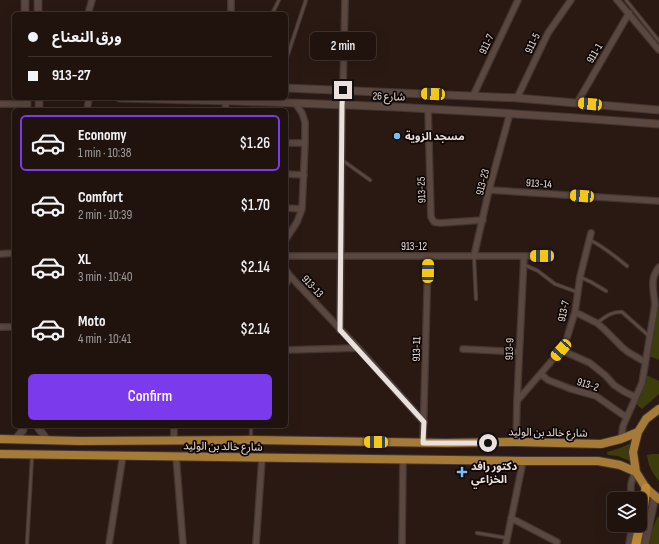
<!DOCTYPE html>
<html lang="en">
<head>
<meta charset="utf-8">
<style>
  :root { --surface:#20130e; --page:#2d201c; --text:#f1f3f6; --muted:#a29e9e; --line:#3d322e; --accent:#7c3aed }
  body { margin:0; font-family:"Sofia Sans Condensed","Noto Sans Arabic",sans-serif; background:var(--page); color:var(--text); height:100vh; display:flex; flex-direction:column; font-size:15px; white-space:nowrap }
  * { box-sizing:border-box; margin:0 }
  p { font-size:13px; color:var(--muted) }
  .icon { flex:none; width:22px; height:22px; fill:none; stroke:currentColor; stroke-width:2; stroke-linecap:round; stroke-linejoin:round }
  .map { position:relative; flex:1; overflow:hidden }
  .panel { position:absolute; left:12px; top:108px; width:276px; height:320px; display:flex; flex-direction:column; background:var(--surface); border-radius:6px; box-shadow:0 4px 16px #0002,0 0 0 1px var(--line) }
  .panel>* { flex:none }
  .guide { position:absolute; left:12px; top:12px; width:276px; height:88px; border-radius:6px; box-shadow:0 4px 16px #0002,0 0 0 1px var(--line); display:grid; align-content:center; height:88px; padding:0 16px; background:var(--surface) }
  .buttons { position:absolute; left:607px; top:492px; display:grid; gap:8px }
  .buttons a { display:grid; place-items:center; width:40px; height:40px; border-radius:6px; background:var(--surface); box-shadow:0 4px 16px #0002,0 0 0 1px var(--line); font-size:20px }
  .end { position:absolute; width:18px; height:18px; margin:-9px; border:5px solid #ece0dc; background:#111; box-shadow:0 0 0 2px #111 }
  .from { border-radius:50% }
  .bubble { position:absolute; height:28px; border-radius:6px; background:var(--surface); box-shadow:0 4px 16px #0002,0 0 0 1px var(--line); font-size:13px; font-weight:600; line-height:28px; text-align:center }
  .car { position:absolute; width:12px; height:24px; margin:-12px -6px; border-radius:5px; box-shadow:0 0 3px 1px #0007; background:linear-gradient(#f5c518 24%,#345 0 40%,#f5c518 0 76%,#345 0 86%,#f5c518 0) }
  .guide b { display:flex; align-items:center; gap:14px; height:38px; font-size:15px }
  .guide b+b { border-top:1px solid var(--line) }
  .guide i { width:10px; height:10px; background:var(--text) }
  ul { padding:7px 0 0; list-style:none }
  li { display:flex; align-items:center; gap:12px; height:56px; margin:0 8px 6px; padding:0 8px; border:2px solid transparent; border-radius:6px }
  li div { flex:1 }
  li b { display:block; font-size:15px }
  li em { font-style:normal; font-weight:600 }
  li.selected { border-color:var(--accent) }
  li>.icon { width:36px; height:36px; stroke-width:1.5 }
  .primary-button { display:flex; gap:8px; margin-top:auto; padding:8px 16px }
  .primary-button a { flex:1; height:46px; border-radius:6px; background:var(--accent); color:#fff; font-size:16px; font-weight:600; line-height:46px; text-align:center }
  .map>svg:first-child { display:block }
  .green { fill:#3d3c0b }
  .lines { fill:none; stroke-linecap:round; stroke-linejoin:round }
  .service-casing { stroke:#423532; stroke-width:4.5 }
  .minor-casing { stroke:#423532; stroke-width:8 }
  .tertiary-casing { stroke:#423532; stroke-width:9 }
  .primary-casing { stroke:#423532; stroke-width:10 }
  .trunk-casing { stroke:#423532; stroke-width:11 }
  .service { stroke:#5a473f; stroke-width:2.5 }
  .minor { stroke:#5a473f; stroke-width:5.5 }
  .tertiary { stroke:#5a473f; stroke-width:7 }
  .primary { stroke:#a67a37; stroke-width:8 }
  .trunk { stroke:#c08b34; stroke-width:9 }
  .route { stroke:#ece0dc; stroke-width:5 }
  .poi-dot { fill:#77c0f7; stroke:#0d0604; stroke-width:1.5 }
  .labels { text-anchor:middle; stroke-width:3.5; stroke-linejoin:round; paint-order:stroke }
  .street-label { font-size:11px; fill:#ece0dc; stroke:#0d0604 }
  .poi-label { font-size:11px; font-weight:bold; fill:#ece0dc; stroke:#0d0604; text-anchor:start }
</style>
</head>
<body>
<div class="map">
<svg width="659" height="544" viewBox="0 0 659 544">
  <rect width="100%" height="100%" fill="#2a1913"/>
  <path class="green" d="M659,306V360L649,356L651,340Z
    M646,375L659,381V394L642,409L636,404Z
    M631,443L630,451L632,462L618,456L608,455L607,453V452L620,448Z
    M652,454H659V481C652,473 648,465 647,455Z
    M659,516V544H648L651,532L657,518Z"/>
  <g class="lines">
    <g class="service-casing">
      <path id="service" d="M626,0L659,41
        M272,14L279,0
        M286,60L306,0
        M342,160L370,180
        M590,240C604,247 615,256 627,266
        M474,256L476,299
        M525,265L538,271L555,284L577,292
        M580,277L591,282L606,291
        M597,323C605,317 612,311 622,312L649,336
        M251,426V439
        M477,533L507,538
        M27,544L32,457"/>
    </g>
    <g class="minor-casing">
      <path id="minor" d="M231,0V14
        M617,0L659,50
        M88,14L92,0
        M473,96L518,0
        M517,98L548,33L571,0
        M577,103L629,13
        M0,104H27
        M428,109L431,217L434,222L440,223L483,220
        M87,110L89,98
        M225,110L227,98
        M286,143H305
        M286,174L304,175
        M489,190L659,201
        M286,208L302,209
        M286,239L297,222L302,209L305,143V122L302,113L295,103
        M0,254L14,253
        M286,256H542
        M474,256L489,190L510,113
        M286,270L290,276L358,348L424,422
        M286,284L290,276
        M575,312L597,323L604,329L623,348L628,352L645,362
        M0,327H14
        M340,330L342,105L343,90L345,0
        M463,349L519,352
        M286,350L358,348
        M561,350L590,363L606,376L614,385L623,391L635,397
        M541,374L548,380L571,389L596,396L626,417
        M517,401L561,350L566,341L575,312L580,277L591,233
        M621,439L623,426L642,383L655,305C654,291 649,279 659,267
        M174,440V426
        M516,442L517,401L524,256
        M423,443L428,256
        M176,456L183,544
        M632,499C630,487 630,482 636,472
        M511,518L557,542
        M109,544L123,455
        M256,544L262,458
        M402,544L403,459
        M506,544L523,461
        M629,544L632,525"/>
    </g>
    <g class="tertiary-casing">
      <path id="tertiary" d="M25,0V14
        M38,0V14
        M286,88L517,98L659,110
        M27,98V110
        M119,98C222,101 326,103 430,109C506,113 583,118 659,124
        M39,110V98
        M37,426L47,440
        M16,439L23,430V426
        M645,544L655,496"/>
    </g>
    <g class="primary-casing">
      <path id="primary" d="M659,409L646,419L638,432L633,452L636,472L646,488L655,496L659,499
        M0,439L80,441L251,440L446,443L516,442L601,444L621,439L638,432
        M0,454L523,461H598L620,465L636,472"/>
    </g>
    <g class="trunk-casing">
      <path id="trunk" d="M636,544L643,510L646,488"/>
    </g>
    <use href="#service" class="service"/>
    <use href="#minor" class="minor"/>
    <use href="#tertiary" class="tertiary"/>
    <use href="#primary" class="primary"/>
    <use href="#trunk" class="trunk"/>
  </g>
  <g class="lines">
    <path class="route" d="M343,90L342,105L340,330L424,422L423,443H488"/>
  </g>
  <g class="poi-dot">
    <circle cx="397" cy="136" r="4"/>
    <path d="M460 466h4v4h4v4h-4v4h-4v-4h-4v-4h4z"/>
  </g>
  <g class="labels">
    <g class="street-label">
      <text transform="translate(532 43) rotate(-64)" y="4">911-5</text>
      <text transform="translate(486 44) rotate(-65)" y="4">911-7</text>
      <text transform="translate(594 53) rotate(-60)" y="4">911-1</text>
      <text transform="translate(389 96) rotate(2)" y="4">شارع 26</text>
      <text transform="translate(482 182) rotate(-76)" y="4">913-23</text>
      <text transform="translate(539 183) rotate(4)" y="4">913-14</text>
      <text transform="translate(421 190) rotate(-92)" y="4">913-25</text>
      <text x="414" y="250">913-12</text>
      <text transform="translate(313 286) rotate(47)" y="4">913-13</text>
      <text transform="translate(563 311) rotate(-78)" y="4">913-7</text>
      <text transform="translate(416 349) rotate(-89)" y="4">913-11</text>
      <text transform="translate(509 349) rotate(-87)" y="4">913-9</text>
      <text transform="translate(588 384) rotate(18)" y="4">913-2</text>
      <text transform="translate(548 432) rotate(1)" y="4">شارع خالد بن الوليد</text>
      <text transform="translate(223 446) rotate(1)" y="4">شارع خالد بن الوليد</text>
    </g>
    <g class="poi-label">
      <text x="405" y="140">مسجد الزوية</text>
      <text x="471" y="470">دكتور رافد<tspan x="471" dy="13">الخزاعي</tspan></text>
    </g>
  </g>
</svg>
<div class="buttons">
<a><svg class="icon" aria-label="layers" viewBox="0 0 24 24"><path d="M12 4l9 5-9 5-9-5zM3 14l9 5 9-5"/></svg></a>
</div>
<i class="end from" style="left:488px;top:443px"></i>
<i class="end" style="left:343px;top:90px"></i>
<div class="bubble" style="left:310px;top:32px;width:66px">2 min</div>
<i class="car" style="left:433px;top:94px;rotate:273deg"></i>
<i class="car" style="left:590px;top:104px;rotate:275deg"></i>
<i class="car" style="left:582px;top:196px;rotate:274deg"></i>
<i class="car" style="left:542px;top:256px;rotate:270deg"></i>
<i class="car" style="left:428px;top:271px;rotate:1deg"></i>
<i class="car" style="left:561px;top:350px;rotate:221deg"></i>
<i class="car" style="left:376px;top:442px;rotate:271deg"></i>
<div class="guide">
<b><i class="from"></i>ورق النعناع</b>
<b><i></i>913-27</b>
</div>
<section class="panel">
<ul>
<li class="selected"><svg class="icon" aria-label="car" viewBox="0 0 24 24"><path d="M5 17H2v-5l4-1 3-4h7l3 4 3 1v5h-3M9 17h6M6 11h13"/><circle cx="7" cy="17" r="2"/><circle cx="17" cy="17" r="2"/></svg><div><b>Economy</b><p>1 min · 10:38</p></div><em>$1.26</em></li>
<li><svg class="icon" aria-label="car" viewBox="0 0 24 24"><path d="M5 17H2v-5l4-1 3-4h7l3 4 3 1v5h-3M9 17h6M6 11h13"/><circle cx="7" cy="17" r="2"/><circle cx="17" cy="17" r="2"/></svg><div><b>Comfort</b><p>2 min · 10:39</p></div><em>$1.70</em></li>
<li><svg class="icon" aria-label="car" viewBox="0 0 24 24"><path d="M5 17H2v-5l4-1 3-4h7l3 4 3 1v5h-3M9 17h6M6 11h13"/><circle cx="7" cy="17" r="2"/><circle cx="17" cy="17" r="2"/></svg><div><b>XL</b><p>3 min · 10:40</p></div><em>$2.14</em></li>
<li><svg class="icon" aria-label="car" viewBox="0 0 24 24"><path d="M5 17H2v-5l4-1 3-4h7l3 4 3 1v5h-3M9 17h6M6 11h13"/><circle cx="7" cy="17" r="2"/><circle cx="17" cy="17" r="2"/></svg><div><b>Moto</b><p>4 min · 10:41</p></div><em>$2.14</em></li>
</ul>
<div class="primary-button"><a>Confirm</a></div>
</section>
</div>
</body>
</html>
